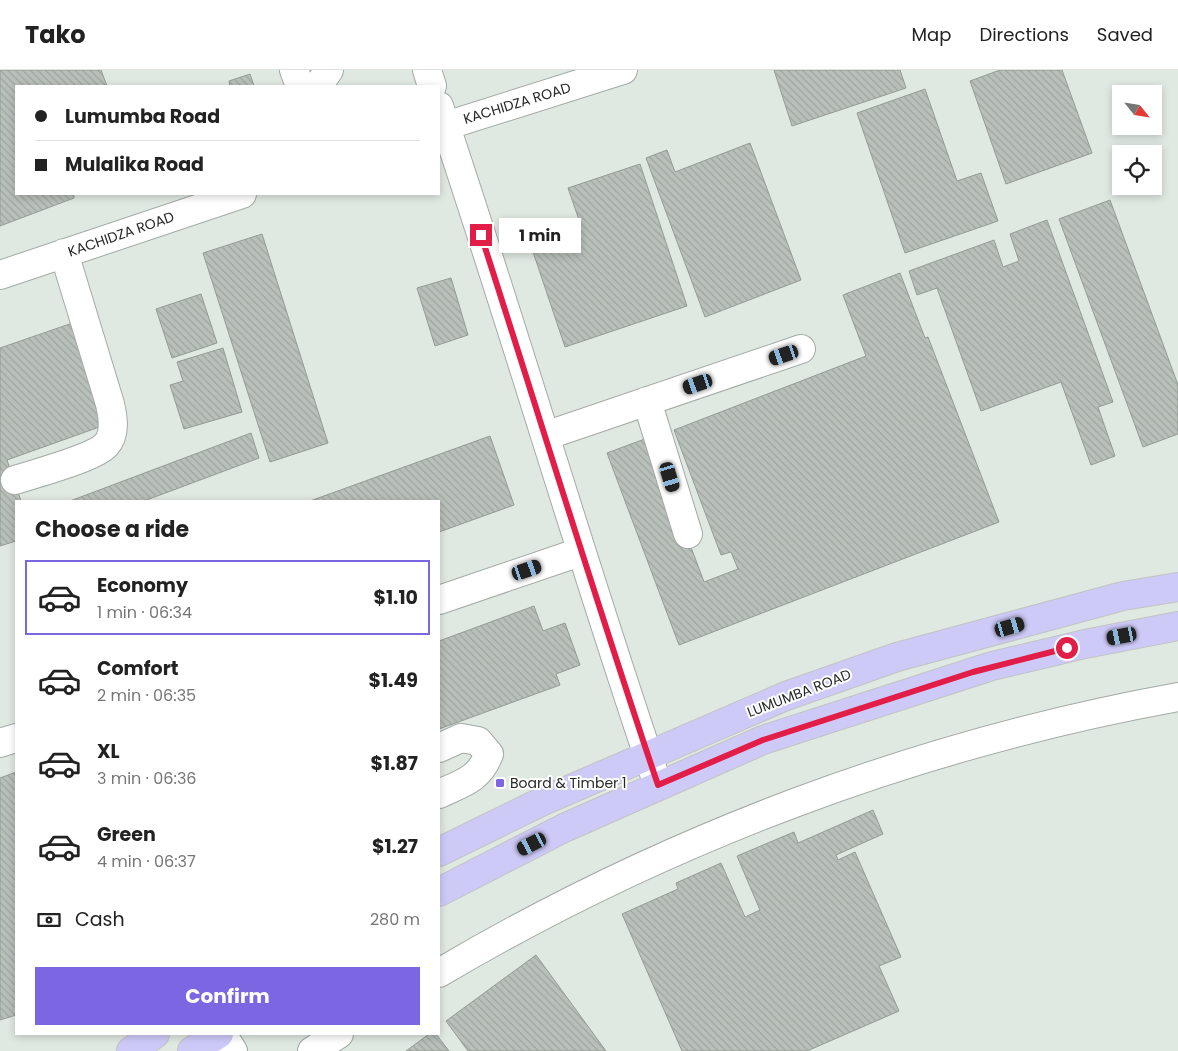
<!DOCTYPE html>
<html lang="en">
<head>
<meta charset="utf-8">
<style>
  :root { --surface:#fff; --page:#f2f2f2; --text:#222; --muted:#767676; --line:#e0e0e0; --accent:#7d66e1 }
  body { margin:0; font-family:Poppins,sans-serif; background:var(--page); color:var(--text); height:100vh; display:flex; flex-direction:column; font-size:19px; white-space:nowrap }
  * { box-sizing:border-box; margin:0 }
  p { font-size:16px; color:var(--muted) }
  .icon { flex:none; width:28px; height:28px; fill:none; stroke:currentColor; stroke-width:2; stroke-linecap:round; stroke-linejoin:round }
  .map { position:relative; flex:1; overflow:hidden }
  .drawer { position:absolute; left:15px; top:430px; width:425px; height:535px; display:flex; flex-direction:column; background:var(--surface); border-radius:0px; box-shadow:0 2px 8px #0003 }
  .drawer>* { flex:none }
  .top-card { position:absolute; left:15px; top:15px; width:425px; height:110px; border-radius:0px; box-shadow:0 2px 8px #0003; display:grid; align-content:center; height:110px; padding:0 20px; background:var(--surface) }
  .needle { width:32px; rotate:120deg }
  .tools { position:absolute; left:1112px; top:15px; display:grid; gap:10px }
  .tools a { display:grid; place-items:center; width:50px; height:50px; border-radius:0px; background:var(--surface); box-shadow:0 2px 8px #0003; font-size:25px }
  .end { position:absolute; width:22px; height:22px; margin:-11px; border:6px solid #e11d48; background:#fff; box-shadow:0 0 0 2px #fff }
  .from { border-radius:50% }
  .bubble { position:absolute; height:35px; border-radius:0px; background:var(--surface); box-shadow:0 2px 8px #0003; font-size:16px; font-weight:700; line-height:35px; text-align:center }
  .car { position:absolute; width:15px; height:30px; margin:-15px -8px; border-radius:6px; box-shadow:0 0 4px 1px #0007; background:linear-gradient(#222 24%,#8ab4d8 0 40%,#222 0 76%,#8ab4d8 0 86%,#222 0) }
  .top-card b { display:flex; align-items:center; gap:18px; height:48px; font-size:19px }
  .top-card b+b { border-top:1px solid var(--line) }
  .top-card i { width:12px; height:12px; background:var(--text) }
  ul { padding:0; list-style:none }
  li { display:flex; align-items:center; gap:15px; height:75px; margin:0 10px 8px; padding:0 10px; border:2px solid transparent; border-radius:0px }
  li div { flex:1 }
  li b { display:block; font-size:19px }
  li em { font-style:normal; font-weight:700 }
  li.selected { border-color:var(--accent) }
  li>.icon { width:45px; height:45px; stroke-width:1.5 }
  h2 { padding:0 20px; font-size:22px; line-height:60px }
  .pay { display:flex; align-items:center; gap:12px; height:55px; padding:0 20px; font-size:19px }
  .pay p { margin-inline-start:auto }
  .action { display:flex; gap:10px; margin-top:auto; padding:10px 20px }
  .action a { flex:1; height:58px; border-radius:0px; background:var(--accent); color:#fff; font-size:20px; font-weight:700; line-height:58px; text-align:center }
  header { display:flex; align-items:center; gap:30px; box-sizing:border-box; height:70px; padding:0 25px; background:var(--surface); border-bottom:1px solid var(--line) }
  header strong { font-size:24px }
  nav { display:flex; gap:28px; margin-inline-start:auto; font-size:18px }
  .map>svg:first-child { display:block }
  .building { fill:url(#building-back-hatch); stroke:#949b95 }
  .lines { fill:none; stroke-linecap:round; stroke-linejoin:round }
  .minor-casing { stroke:#a3aaa5; stroke-width:30 }
  .major-casing { stroke:#c2c3c3; stroke-width:30 }
  .minor { stroke:#fff; stroke-width:28 }
  .major { stroke:#cecaf8; stroke-width:28 }
  .route { stroke:#e11d48; stroke-width:6 }
  .poi-dot { fill:#7d66e1; stroke:#fff; stroke-width:2 }
  .labels { text-anchor:middle; stroke-width:4; stroke-linejoin:round; paint-order:stroke }
  .street-label { font-size:14px; fill:#262927; stroke:#fff }
  .poi-label { font-size:14px; fill:#262927; stroke:#fff; text-anchor:start }
</style>
</head>
<body>
<header>
<strong>Tako</strong>
<nav><a>Map</a><a>Directions</a><a>Saved</a></nav>
</header>
<div class="map">
<svg width="1178" height="981" viewBox="0 0 1178 981">
  <defs>
    <pattern id="building-back-hatch" width="6" height="6" patternUnits="userSpaceOnUse" patternTransform="scale(1.25)"><rect width="6" height="6" fill="#b9c0ba"/><path d="M-1 5l2 2M0 0l6 6M5-1l2 2" fill="none" stroke="#9fa5a0"/></pattern>
  </defs>
  <rect width="100%" height="100%" fill="#e0e8e2"/>
  <path class="building" d="M0,0H101L107,16H16V124H74V128L0,156Z
    M774,0H900L906,18L792,56Z
    M1000,0H1062L1092,83L1006,114L970,11Z
    M250,4L254,16H230L229,11Z
    M925,19L957,111L981,103L998,151L905,183L857,43Z
    M750,73L801,210L705,247L646,88L667,80L675,102Z
    M640,94L687,236L565,277L528,167L579,150L568,118Z
    M1110,130L1178,315V364L1143,377L1059,149Z
    M1047,150L1113,332L1098,337L1115,386L1091,395L1061,312L981,341L937,218L917,225L909,201L994,170L1003,197L1019,191L1010,164Z
    M262,164L328,373L270,392L203,183Z
    M900,203L925,268L928,267L999,452L679,575L607,383L650,367L704,512L738,499L731,482L721,485L674,360L866,286L843,225Z
    M451,208L468,265L435,276L417,218Z
    M201,224L217,273L172,288L156,239Z
    M84,249L119,350L7,390L21,431H16V471L0,476V278Z
    M223,278L242,342L184,359L170,315L183,311L177,292Z
    M251,363L259,388L144,431H70Z
    M490,366L514,435L439,462V431H310Z
    M534,536L543,561L565,553L580,595L556,604L560,615L439,659V571Z
    M16,702V945L0,950V708Z
    M873,740L883,764L836,785L838,790L855,782L901,887L879,896L899,941L807,981H682L622,844L678,819L676,813L721,793L745,847L760,840L737,786L794,762L798,773Z
    M536,885L606,981H468L446,951Z
    M429,964H436L449,981H406Z"/>
  <g class="lines">
    <g class="minor-casing">
      <path id="minor" d="M294,0L300,16
        M427,0L432,16
        M318,16L329,0
        M439,36C515,261 581,490 658,715
        M439,58L623,0
        M0,205L242,124
        M647,331L688,464
        M545,366L801,279
        M15,410C34,404 94,388 106,375C116,364 113,347 110,334L64,183
        M439,530L580,482
        M0,673L16,668
        M439,678L461,668L478,671L489,684C479,710 462,713 439,724
        M439,903C666,769 918,674 1178,627
        M222,964L233,981
        M312,981L339,964"/>
    </g>
    <g class="major-casing">
      <path id="major" d="M439,782L543,731L786,626L897,587L1123,526L1178,517
        M439,822L564,758L763,670L992,596L1085,574L1178,556
        M131,981L155,964
        M192,981L219,964"/>
    </g>
    <use href="#minor" class="minor"/>
    <use href="#major" class="major"/>
  </g>
  <g class="lines">
    <path class="route" d="M481,165C540,348 596,532 658,715L763,670L973,602L1067,578"/>
  </g>
  <rect class="poi-dot" x="495" y="708" width="10" height="10" rx="2.5"/>
  <g class="labels">
    <g class="street-label">
      <text transform="translate(517 33) rotate(-17)" y="5">KACHIDZA ROAD</text>
      <text transform="translate(121 164) rotate(-19)" y="5">KACHIDZA ROAD</text>
      <text transform="translate(799 623) rotate(-21)" y="5">LUMUMBA ROAD</text>
    </g>
    <g class="poi-label">
      <text x="510" y="718">Board &amp; Timber 1</text>
    </g>
  </g>
</svg>
<div class="tools">
<a><svg class="needle" viewBox="-14 -14 28 28"><path d="M0-13l5 13h-10z" fill="#e53935"/><path d="M0 13l5-13h-10z" fill="#767676"/></svg></a>
<a><svg class="icon" aria-label="locate" viewBox="0 0 24 24"><circle cx="12" cy="12" r="6"/><path d="M12 2v4M12 18v4M2 12h4M18 12h4"/></svg></a>
</div>
<i class="end from" style="left:1067px;top:578px"></i>
<i class="end" style="left:481px;top:165px"></i>
<div class="bubble" style="left:499px;top:148px;width:82px">1 min</div>
<i class="car" style="left:784px;top:285px;rotate:251deg"></i>
<i class="car" style="left:698px;top:314px;rotate:251deg"></i>
<i class="car" style="left:670px;top:407px;rotate:163deg"></i>
<i class="car" style="left:527px;top:500px;rotate:71deg"></i>
<i class="car" style="left:1010px;top:557px;rotate:74deg"></i>
<i class="car" style="left:1122px;top:566px;rotate:259deg"></i>
<i class="car" style="left:532px;top:774px;rotate:243deg"></i>
<div class="top-card">
<b><i class="from"></i>Lumumba Road</b>
<b><i></i>Mulalika Road</b>
</div>
<section class="drawer">
<h2>Choose a ride</h2>
<ul>
<li class="selected"><svg class="icon" aria-label="car" viewBox="0 0 24 24"><path d="M5 17H2v-5l4-1 3-4h7l3 4 3 1v5h-3M9 17h6M6 11h13"/><circle cx="7" cy="17" r="2"/><circle cx="17" cy="17" r="2"/></svg><div><b>Economy</b><p>1 min · 06:34</p></div><em>$1.10</em></li>
<li><svg class="icon" aria-label="car" viewBox="0 0 24 24"><path d="M5 17H2v-5l4-1 3-4h7l3 4 3 1v5h-3M9 17h6M6 11h13"/><circle cx="7" cy="17" r="2"/><circle cx="17" cy="17" r="2"/></svg><div><b>Comfort</b><p>2 min · 06:35</p></div><em>$1.49</em></li>
<li><svg class="icon" aria-label="car" viewBox="0 0 24 24"><path d="M5 17H2v-5l4-1 3-4h7l3 4 3 1v5h-3M9 17h6M6 11h13"/><circle cx="7" cy="17" r="2"/><circle cx="17" cy="17" r="2"/></svg><div><b>XL</b><p>3 min · 06:36</p></div><em>$1.87</em></li>
<li><svg class="icon" aria-label="car" viewBox="0 0 24 24"><path d="M5 17H2v-5l4-1 3-4h7l3 4 3 1v5h-3M9 17h6M6 11h13"/><circle cx="7" cy="17" r="2"/><circle cx="17" cy="17" r="2"/></svg><div><b>Green</b><p>4 min · 06:37</p></div><em>$1.27</em></li>
</ul>
<div class="pay"><svg class="icon" aria-label="cash" viewBox="0 0 24 24"><path d="M3 7h18v10H3z"/><circle cx="12" cy="12" r="2"/></svg>Cash<p>280 m</p></div>
<div class="action"><a>Confirm</a></div>
</section>
</div>
</body>
</html>
